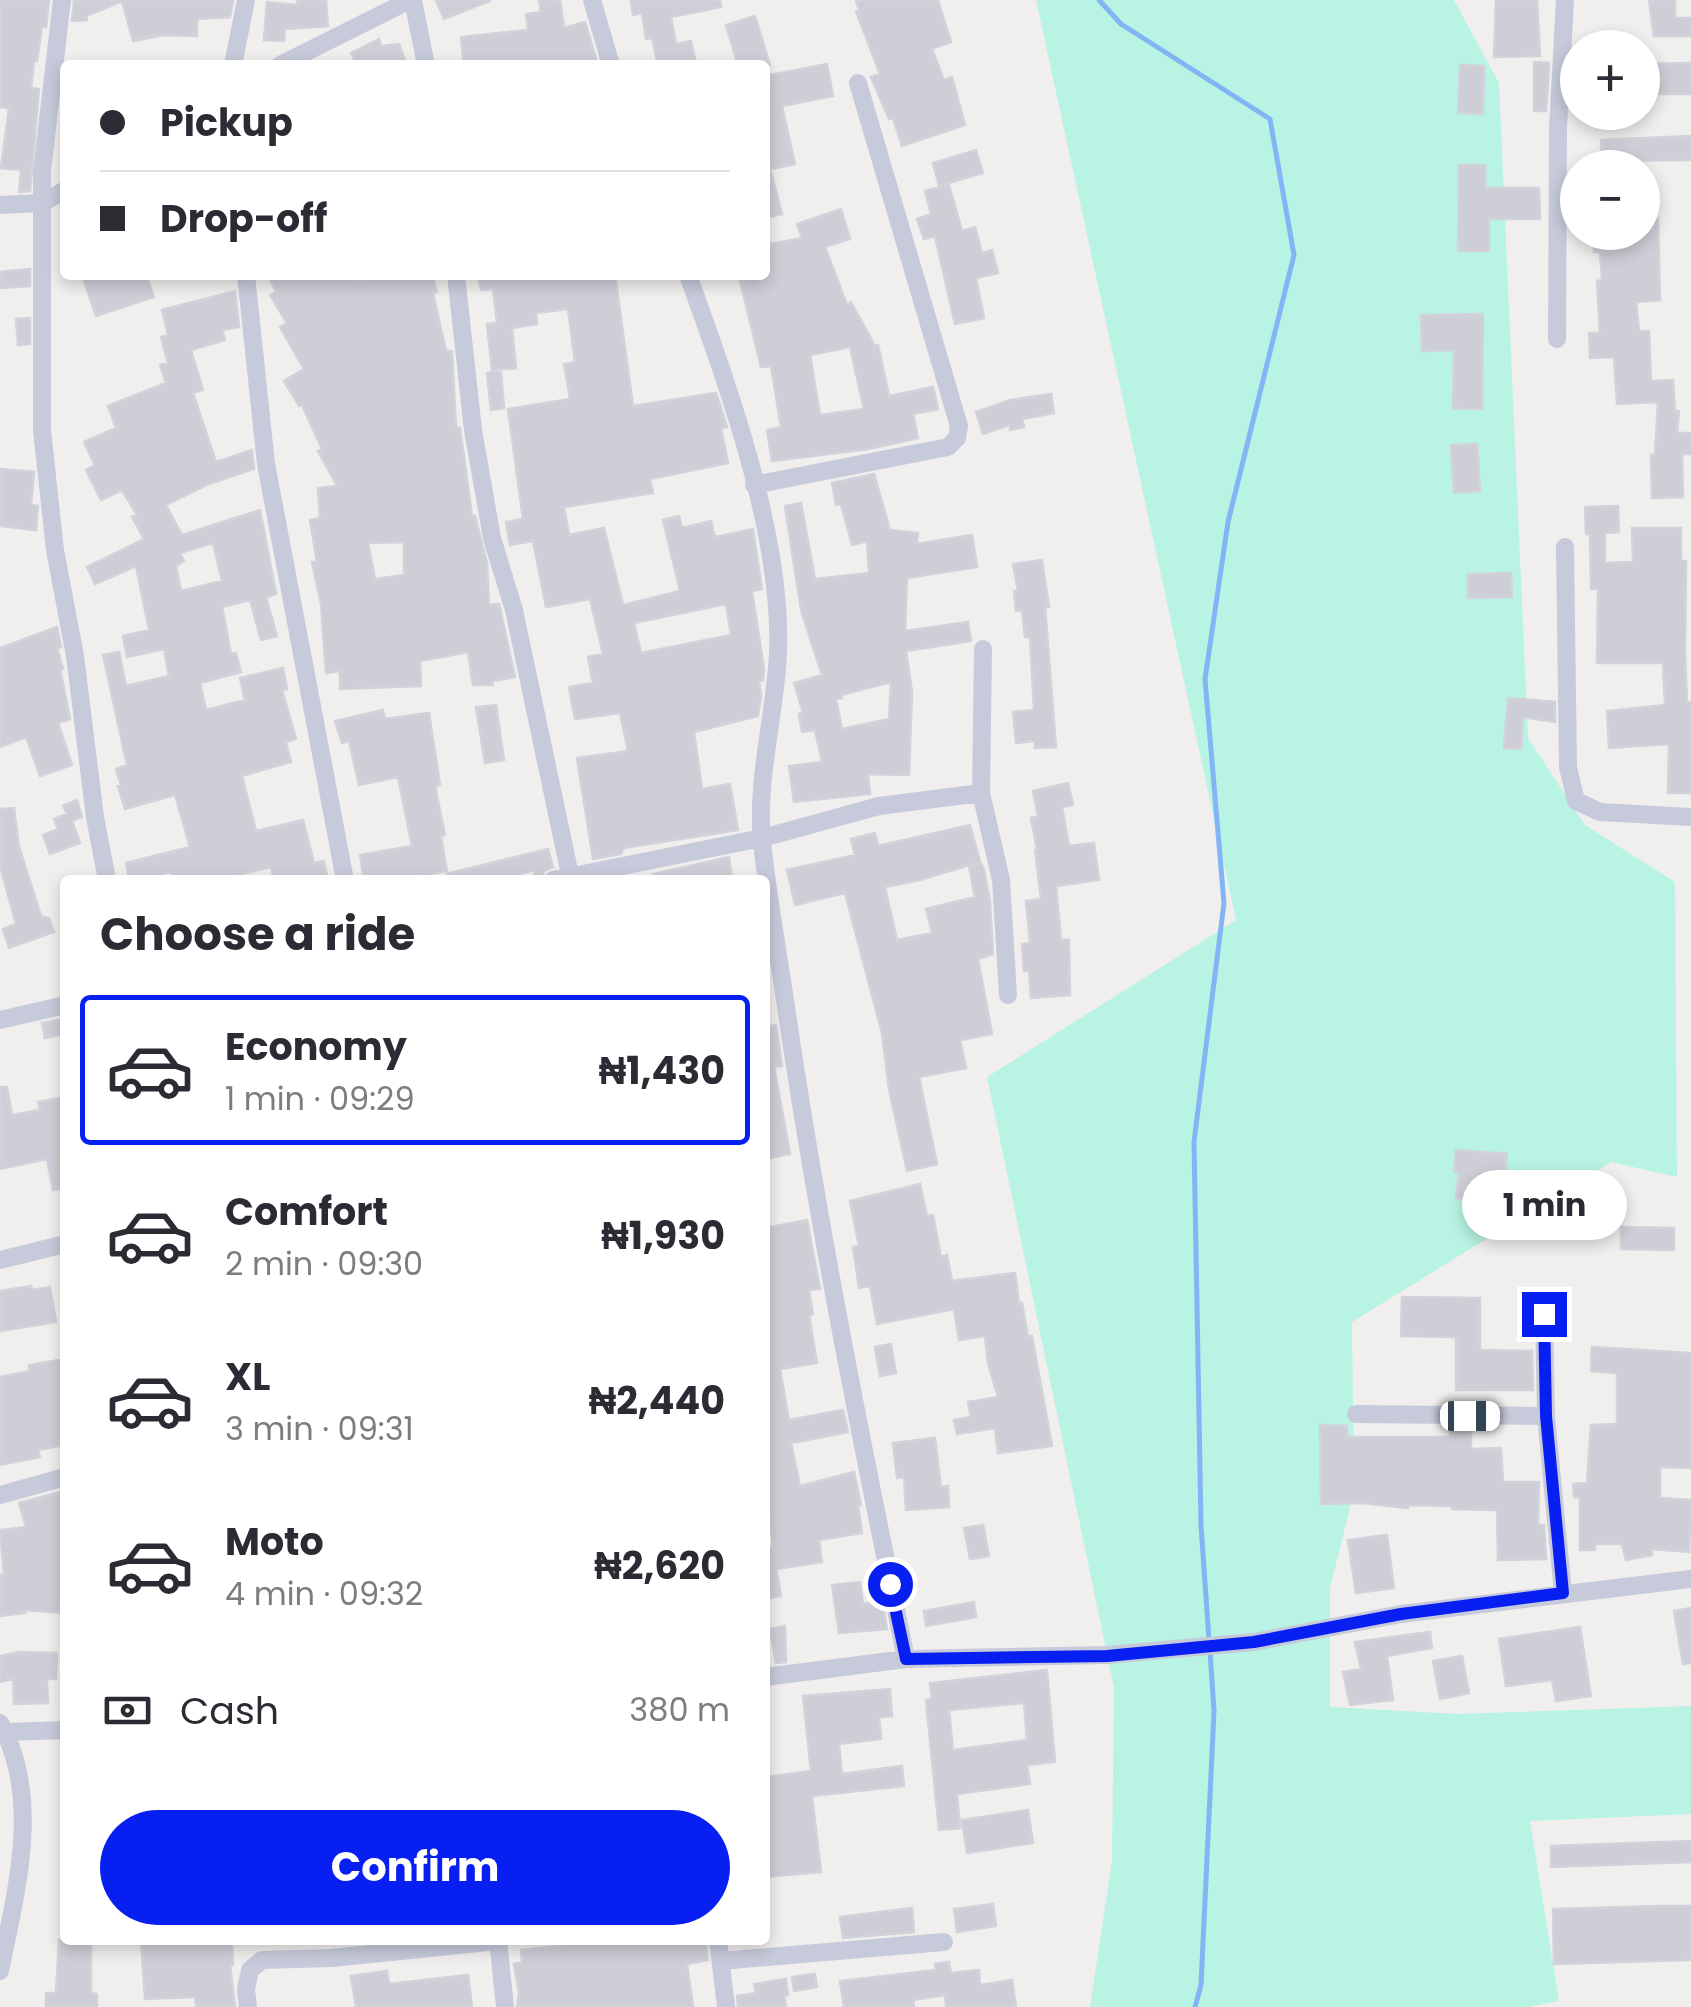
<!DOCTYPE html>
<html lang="en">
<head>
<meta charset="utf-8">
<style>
  :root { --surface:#fff; --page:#f7f7f7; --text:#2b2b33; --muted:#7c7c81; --line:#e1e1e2; --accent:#081ff1 }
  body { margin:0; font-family:Poppins,sans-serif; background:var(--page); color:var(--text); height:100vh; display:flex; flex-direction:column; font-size:38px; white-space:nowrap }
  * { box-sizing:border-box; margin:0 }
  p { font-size:32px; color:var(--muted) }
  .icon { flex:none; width:55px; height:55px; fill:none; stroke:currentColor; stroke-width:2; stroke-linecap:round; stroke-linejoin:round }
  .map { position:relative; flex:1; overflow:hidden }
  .details { position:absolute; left:60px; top:875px; width:710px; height:1070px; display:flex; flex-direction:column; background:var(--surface); border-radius:10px; box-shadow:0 5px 15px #0003 }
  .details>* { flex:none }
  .hud { position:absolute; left:60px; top:60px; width:710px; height:220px; border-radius:10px; box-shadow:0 5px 15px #0003; display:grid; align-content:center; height:220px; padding:0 40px; background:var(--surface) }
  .controls { position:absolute; left:1560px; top:30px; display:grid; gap:20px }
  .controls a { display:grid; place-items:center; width:100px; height:100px; border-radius:50%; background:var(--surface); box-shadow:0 5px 15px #0003; font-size:50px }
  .end { position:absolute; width:45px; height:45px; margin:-22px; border:12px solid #081ff1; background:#fff; box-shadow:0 0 0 5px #fff }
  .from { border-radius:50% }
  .bubble { position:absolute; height:70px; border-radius:35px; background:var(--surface); box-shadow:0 5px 15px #0003; font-size:32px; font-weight:700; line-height:70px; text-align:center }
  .car { position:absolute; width:30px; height:60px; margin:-30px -15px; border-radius:12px; box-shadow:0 0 8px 2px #0007; background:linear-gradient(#fff 24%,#345 0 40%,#fff 0 76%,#345 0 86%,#fff 0) }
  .hud b { display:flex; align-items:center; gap:35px; height:95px; font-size:38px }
  .hud b+b { border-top:2px solid var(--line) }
  .hud i { width:25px; height:25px; background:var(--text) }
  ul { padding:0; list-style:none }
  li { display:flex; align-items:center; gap:30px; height:150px; margin:0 20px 15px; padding:0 20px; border:5px solid transparent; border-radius:10px }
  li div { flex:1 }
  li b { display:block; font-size:38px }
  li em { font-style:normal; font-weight:700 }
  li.current { border-color:var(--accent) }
  li>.icon { width:90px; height:90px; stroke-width:1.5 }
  h2 { padding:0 40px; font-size:45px; line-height:120px }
  .pay { display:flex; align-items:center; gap:25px; height:110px; padding:0 40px; font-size:38px }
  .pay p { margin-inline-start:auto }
  .button { display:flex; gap:20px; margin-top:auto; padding:20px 40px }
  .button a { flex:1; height:115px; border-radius:60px; background:var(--accent); color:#fff; font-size:40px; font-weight:700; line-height:115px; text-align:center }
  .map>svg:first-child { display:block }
  .green { fill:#b8f3e3 }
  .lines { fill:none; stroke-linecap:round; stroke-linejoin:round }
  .stream { stroke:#81b5f4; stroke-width:5 }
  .building { fill:#ceced7; stroke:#d2d2db; stroke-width:2.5; fill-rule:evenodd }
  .minor { stroke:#c6cada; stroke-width:18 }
  .route { stroke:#081ff1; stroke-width:12 }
</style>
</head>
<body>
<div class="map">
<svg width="1691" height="2007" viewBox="0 0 1691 2007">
  <rect width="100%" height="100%" fill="#f1efee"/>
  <path class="green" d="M1036,0H1454L1499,83L1528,738L1585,825L1675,882L1677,1177L1611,1162L1352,1322L1354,1492L1330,1588V1707L1458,1714L1691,1706V1814L1530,1821L1559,2001L1528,2007H1090L1112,1861L1114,1688L987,1077L1236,920Z"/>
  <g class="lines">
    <path class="stream" d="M1099,0L1121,24L1270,119L1294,255L1228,522L1205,679L1224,903L1194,1142L1201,1525L1209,1640
      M1195,2007L1201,1985L1214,1711L1210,1651"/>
  </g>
  <path class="building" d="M0,0H49L46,27L42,26L37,61H34L31,88L39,89L30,191L19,192L21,170L1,168L9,108L1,107Z
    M74,0H233L230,17L197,19V36L164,35L133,41L122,1L86,16L87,20L72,21Z
    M297,0H326L328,26L285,29L284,41L264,40L267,2L298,5Z
    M436,0H490V1L444,19Z
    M539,0H560L564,28L585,22L598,65H464L461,37L528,30L526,14L541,12Z
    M631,0H720L721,7L671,17L676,44L691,41L696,63L658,65L652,38L646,39L642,13L633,15Z
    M856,0H938L951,42L932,49L944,80L952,77L965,125L902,146L893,118L889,119L871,77L880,74L856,11L859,10Z
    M1496,0H1537L1540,56L1494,57Z
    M1649,0H1675V18H1691V36H1654Z
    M755,16L770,65H738L726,25Z
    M379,39L381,46L399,44L407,65H357L351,53Z
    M1534,62L1549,63L1546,111H1534Z
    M1691,63V94H1642V64Z
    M827,64L833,96L782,106L795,164L771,169L765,142V76Z
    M1460,65L1484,66L1483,114L1458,113Z
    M1691,136V160L1601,161V140Z
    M976,150L983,173L939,186L933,163Z
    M1459,165H1485V188H1539L1540,219H1489V251H1458Z
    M765,169H770L782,214L765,218Z
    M949,185L962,231L975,227L982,253L992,250L998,273L976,278L984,318L955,324L935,236L924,239L917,219L931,214L925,191Z
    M841,209L850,239L825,247L847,305L851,302L875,346L878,345L889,396L933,387L938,409L913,414L918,438L869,449L772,461L767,430L781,427L771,366L761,367L740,281L768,275L765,245L802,238L797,224ZM850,347L864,409L820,415L810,355Z
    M1642,219H1658L1660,300L1636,302L1639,331H1649L1651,381L1673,380L1675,411H1679L1677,433H1691V454H1682L1683,497L1652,498L1651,455H1655L1658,402L1617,404L1614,357L1590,358L1589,333H1600L1597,281L1602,280L1600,252H1594L1593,232H1642Z
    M30,269V286L0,288V272Z
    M82,275H146L154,297L96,316Z
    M268,275H350L354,282L383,275H432L437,292L433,293L446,351H452L456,428H460L472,516H475L487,563L489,605L499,604L515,677L492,681L493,685H473L468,652L420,661L421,686L340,689V671L326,673L321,604L312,562H317L310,520L320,518L318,488L337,486L318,451L322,449L302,405L299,406L284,381L304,369L280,327L287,323L270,295L276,292ZM404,542V575L375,579L368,543Z
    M478,275H615L633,406L716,393L727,427L721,428L728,463L650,479L653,493L564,507L569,535L604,528L623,605L680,591L663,520L679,516L682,528L711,521L715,537L753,529L762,589L752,591L764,669L763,680L759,681L761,695L758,716L694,732L702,789L730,784L738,830L624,848L621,854L593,859L577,758L628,751L620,713L575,719L569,687L593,683L588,657L603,654L590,599L546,607L533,541L510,545L506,522L523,519L508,409L570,399L564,364L575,362L568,309L536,313L537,324L512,328L516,368L492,370L487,324L497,323L493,289L481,290ZM726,604L731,635L641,653L634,623Z
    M235,291L239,327L222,330L225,340L191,350L203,390L193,393L216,462L252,450L254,469L209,484L166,505L182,535L260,510L276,594L266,597L277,636L261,640L250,600L222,607L231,654L236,653L241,672L200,683L206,710L245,700L240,678L283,668L287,689L282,690L296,739L286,742L291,762L242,776L256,831L303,820L314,863L324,861L328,880H274L271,867L217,880H173L171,872L129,880L126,863L190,847L175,795L125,809L118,786L121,785L116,769L127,765L103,655L119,652L126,686L169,676L164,649L127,657L123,636L149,630L136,566L95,584L87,567L144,539L132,517L137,515L122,490L101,500L86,470L95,465L84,442L116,428L108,406L166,383L160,365L168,363L161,337L168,335L162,310ZM213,543L222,581L181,591L176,566L184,561L180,553Z
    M1483,314L1482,409L1453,408L1454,350L1422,351L1421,315Z
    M30,318V344L18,345L16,319Z
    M501,371L504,408L491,410L487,373Z
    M1051,394L1054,413L1022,419L1024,427L1010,430V425L983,434L976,412L1010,400Z
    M1477,444L1480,491L1454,493L1451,445Z
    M0,469L34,472L31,505L38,506L36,530L0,526Z
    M874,474L890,530L918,533L917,544L972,535L977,567L907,578L905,631L968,622L971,641L906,651L912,692L909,775L868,774L870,794L794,802L789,766L822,762L815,730L802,732L799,714L803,713L794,683L822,675L801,610L785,506L801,503L815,579L869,573L867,541L852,545L841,504L836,505L832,483ZM891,682L889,719L842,729L836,699L842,698L841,695Z
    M1618,506L1619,532L1605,533V563L1633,562L1632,528H1681V561H1686L1685,654L1687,702H1691V793H1668L1669,744L1609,748L1607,711L1665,705L1663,663H1597L1598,589H1591L1590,534H1586L1585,507Z
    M1042,560L1049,607H1045L1056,747L1035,748V741L1016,743L1013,712L1034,710L1030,637H1025L1022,610L1016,611L1014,591H1018L1013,564Z
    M1511,573L1512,597L1468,598V574Z
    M57,627L61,647L57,648L63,669H60L70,719L58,723L72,765L40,776L26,737L0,747V648Z
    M1508,698L1555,702V722L1523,717L1521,749L1504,748Z
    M496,705L504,760L485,763L476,707Z
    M383,710L385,719L429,713L440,785L435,786L445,835L441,836L447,871L394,880H364L360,855L412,846L398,777L359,785L349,741L342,743L335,721Z
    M1068,783L1073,805L1062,807L1069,846L1094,843L1099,880L1056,886L1061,940H1069L1070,995L1031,998L1029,970L1024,971L1022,944L1030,943L1026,901L1041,899L1035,850L1037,849L1031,818L1038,816L1033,791Z
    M77,800L82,817L72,821L80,843L50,854L43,835L58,829L54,819L67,814L63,806Z
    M14,808L19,847L41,916L49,918L54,932L9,948L3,929L16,924L0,866V809Z
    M970,825L980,862L920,880L885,887L897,940L932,933L926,909L975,897L969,866L981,864L984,870L990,902L993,954L978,959L992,1034L960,1040L966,1068L919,1077L937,1164L907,1171L889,1089L882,1033L845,893L795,905L787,870L855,855L851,839L875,833L878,846Z
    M548,849L553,867L544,871L541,880H535L534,870L498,880H448L447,874Z
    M729,857L732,880H653V874Z
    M65,1019V1034L45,1038L42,1023Z
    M776,1025L782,1066L774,1067L790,1154L765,1159V1027Z
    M0,1087H7L12,1115L40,1110L38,1102L65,1097V1188L53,1190L47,1159L0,1169Z
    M1456,1150L1507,1154L1504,1179L1542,1181L1540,1201L1504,1198V1204L1456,1198L1459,1172H1454Z
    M920,1184L927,1216L933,1215L941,1257L947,1255L952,1281L1015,1273L1019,1304L1022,1303L1028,1337L1032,1336L1052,1446L998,1453L995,1428L957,1434L954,1420L971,1417L968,1402L998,1397L988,1363L985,1336L959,1340L954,1309L877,1324L870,1286L859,1288L853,1247L859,1246L850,1201Z
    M807,1220L820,1289L809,1290L813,1314L809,1315L817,1363L780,1369L787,1410L789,1420L843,1410L848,1432L791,1443L800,1486L854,1472L861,1505H858L862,1533L819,1540L822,1562L776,1569L781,1596L765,1599V1547H773L774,1554L765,1480V1228Z
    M1621,1227L1674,1228V1250L1621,1249Z
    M31,1286L32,1290L50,1287L56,1322L0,1331V1291Z
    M1402,1297L1480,1298V1350L1532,1351L1533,1390H1456V1337L1401,1336Z
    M891,1344L896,1373L880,1376L875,1347Z
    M1592,1347L1691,1353V1468L1660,1467V1498L1691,1500L1689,1552L1651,1549L1652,1555L1626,1560L1622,1544H1595V1550H1580V1497H1574L1573,1484L1587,1483L1591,1425L1617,1424V1373L1591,1371Z
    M65,1359V1445L38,1450L40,1457L0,1465V1377L30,1371L29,1365Z
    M1320,1425L1347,1426V1437H1450V1428H1471V1449L1501,1448L1503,1482H1539L1538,1525H1544L1546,1559L1498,1560L1497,1510L1452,1509V1506L1408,1505V1508L1362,1503L1321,1504Z
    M935,1438L941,1487L948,1486L949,1507L906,1510L904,1477L897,1478L893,1443Z
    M65,1491L60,1613L25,1610V1613L0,1616V1575H4L0,1530L26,1527L19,1503Z
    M983,1525L989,1556L970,1559L964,1528Z
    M1387,1535L1394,1588L1356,1593L1348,1540Z
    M860,1582L863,1604L882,1601L887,1629L839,1633L832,1585Z
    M974,1602L976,1617L926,1626L924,1611Z
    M1691,1608V1663L1683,1664L1674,1611Z
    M785,1626L786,1662L776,1663L770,1629Z
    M1580,1627L1591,1696L1556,1701L1552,1680L1506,1686L1499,1639Z
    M1430,1632L1432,1648L1387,1656L1393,1700L1350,1705L1343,1672L1361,1669L1355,1642Z
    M19,1652L57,1653L56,1679H47L48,1703L14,1704L13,1679L0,1682V1656Z
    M1462,1656L1469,1693L1440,1699L1433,1661Z
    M1047,1670L1055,1762L1027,1765L1030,1784L957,1794L960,1828L939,1830L926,1700L932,1699L930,1683ZM1024,1703L1027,1740L953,1750L949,1710Z
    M890,1689L892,1716L879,1717L881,1739L839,1744L842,1774L902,1766L904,1786L812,1796L821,1872L765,1877V1777L811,1771L803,1696Z
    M1028,1810L1033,1843L967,1853L962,1820Z
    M1691,1841V1862L1551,1867V1846Z
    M993,1904L996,1926L957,1932L954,1909Z
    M1662,1906H1691V1960L1554,1964L1553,1909Z
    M912,1908L914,1932L843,1938L840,1917Z
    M59,1940H91V1993L97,1994V2007H46V1993H56Z
    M141,1940H232L233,1965H230L235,2007H196L195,1997L145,1999Z
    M614,1940H705L708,1960L687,1964L693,2007H517L519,1993L514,1964L522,1962L521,1950Z
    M949,1962L951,1973L979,1970L980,1985L1012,1980L1016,2007H946L945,1995L913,2000L914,2007H844L840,1981L936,1970L935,1964Z
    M387,1971L389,1984L468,1975L472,2006L356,2007L351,1976Z
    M815,1974L817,1987L794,1991L792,1977Z
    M786,1979L788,1995L784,1996L786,2007H738L737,1996L756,1993L754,1984Z"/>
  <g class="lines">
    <path class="minor" d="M62,0L42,171V430L55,550L75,656L95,817L107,880
      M413,0L426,65
      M592,0L611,65
      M233,65L246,0
      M280,65L410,0
      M0,205L42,203L65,190
      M246,275L266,464L345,880
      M456,275L473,430L492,538L514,610L570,875
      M688,275C728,386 783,536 778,654C775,716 756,779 762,842C768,899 779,957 787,1014C819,1230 862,1444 906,1659
      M1557,339L1558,128L1565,0
      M754,485L948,447L957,438L959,426L858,83
      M1565,547L1568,767L1576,801L1600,812L1691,817
      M983,649L981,793L1001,880L1008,995
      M553,880L762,838L879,806L981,793
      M0,1020L65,1005
      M0,1260L65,1244
      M1544,1314L1546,1416L1563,1593
      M1356,1414L1546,1416
      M0,1495L65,1477
      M765,1677L906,1659L1107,1655L1254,1642L1401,1614L1691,1579
      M0,1723C42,1798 16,1892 0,1971
      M5,1732L65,1730
      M498,1940L505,2007
      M718,1940L726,2007
      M721,1961L944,1942
      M248,2007L246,1989L250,1970L262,1960L332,1958L498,1941"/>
  </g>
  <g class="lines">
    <path class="route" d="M890,1584L906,1659L1107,1656L1254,1642L1401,1614L1563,1593L1546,1416L1544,1314"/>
  </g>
</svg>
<div class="controls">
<a>+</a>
<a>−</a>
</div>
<i class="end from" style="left:890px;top:1584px"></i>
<i class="end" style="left:1544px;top:1314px"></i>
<div class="bubble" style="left:1462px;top:1170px;width:165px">1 min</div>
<i class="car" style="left:1470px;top:1416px;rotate:90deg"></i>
<div class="hud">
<b><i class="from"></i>Pickup</b>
<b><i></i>Drop-off</b>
</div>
<section class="details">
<h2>Choose a ride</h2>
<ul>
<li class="current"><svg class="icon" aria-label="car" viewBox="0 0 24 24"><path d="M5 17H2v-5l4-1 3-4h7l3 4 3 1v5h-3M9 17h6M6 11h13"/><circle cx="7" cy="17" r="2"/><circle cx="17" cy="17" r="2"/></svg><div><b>Economy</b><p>1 min · 09:29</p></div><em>₦1,430</em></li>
<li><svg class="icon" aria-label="car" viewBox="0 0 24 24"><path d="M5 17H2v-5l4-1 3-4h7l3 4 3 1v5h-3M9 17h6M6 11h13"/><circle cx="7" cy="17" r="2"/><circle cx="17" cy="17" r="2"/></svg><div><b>Comfort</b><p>2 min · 09:30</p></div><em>₦1,930</em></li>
<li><svg class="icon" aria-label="car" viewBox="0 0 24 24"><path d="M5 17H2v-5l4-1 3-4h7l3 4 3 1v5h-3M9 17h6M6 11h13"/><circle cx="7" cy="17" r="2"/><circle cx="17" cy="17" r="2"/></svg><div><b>XL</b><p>3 min · 09:31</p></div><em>₦2,440</em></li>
<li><svg class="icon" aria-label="car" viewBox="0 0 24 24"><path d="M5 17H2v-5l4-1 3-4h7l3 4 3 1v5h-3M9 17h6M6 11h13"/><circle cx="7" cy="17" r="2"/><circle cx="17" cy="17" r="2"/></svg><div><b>Moto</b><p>4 min · 09:32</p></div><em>₦2,620</em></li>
</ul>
<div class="pay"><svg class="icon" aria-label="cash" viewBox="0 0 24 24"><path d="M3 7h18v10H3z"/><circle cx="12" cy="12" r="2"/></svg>Cash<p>380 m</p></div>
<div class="button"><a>Confirm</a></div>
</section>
</div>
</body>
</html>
